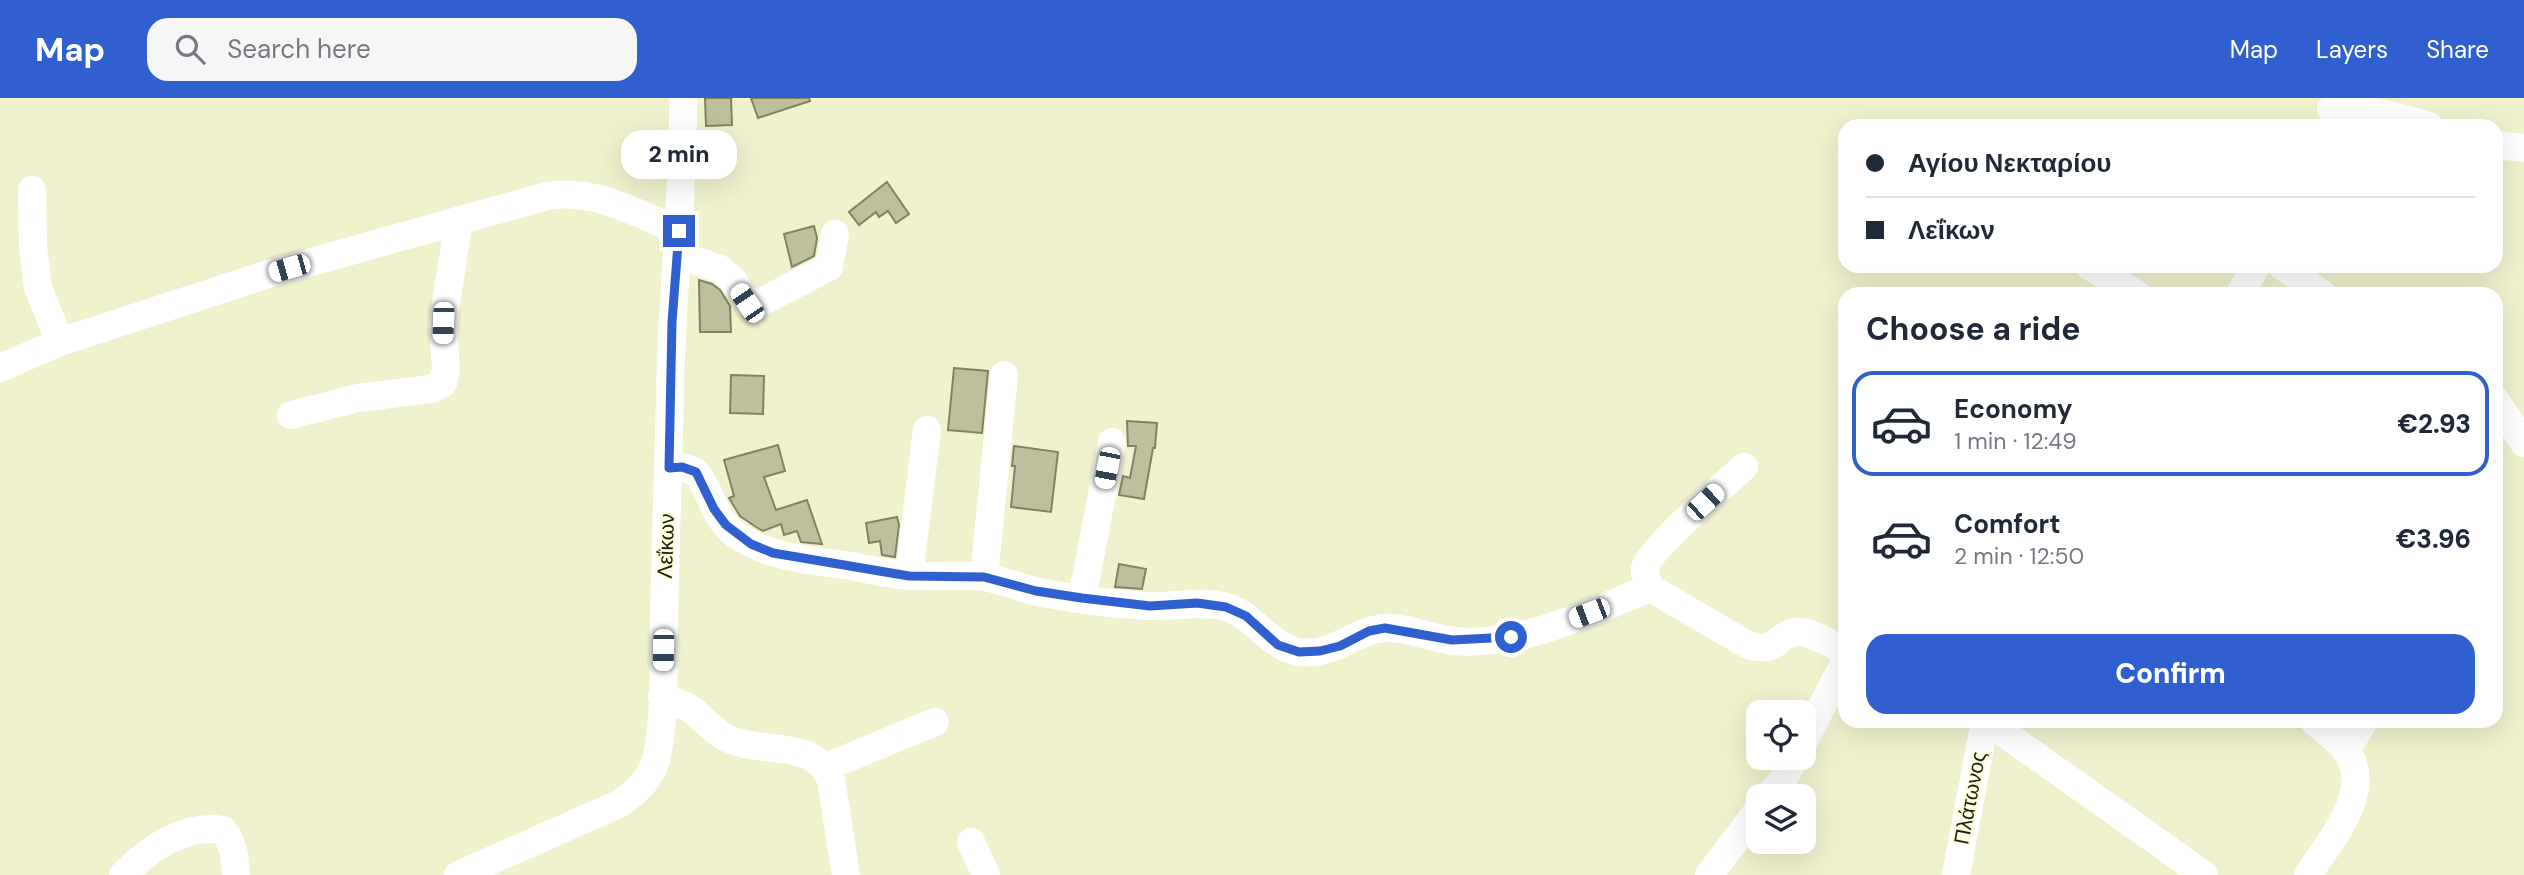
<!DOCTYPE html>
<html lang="en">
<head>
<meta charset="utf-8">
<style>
  :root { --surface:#fff; --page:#f6f6f7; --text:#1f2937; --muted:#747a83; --line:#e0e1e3; --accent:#3060cf }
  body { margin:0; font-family:"DM Sans",sans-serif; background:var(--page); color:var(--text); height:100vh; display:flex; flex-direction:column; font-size:26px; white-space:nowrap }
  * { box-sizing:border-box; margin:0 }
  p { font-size:23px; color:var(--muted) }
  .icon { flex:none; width:38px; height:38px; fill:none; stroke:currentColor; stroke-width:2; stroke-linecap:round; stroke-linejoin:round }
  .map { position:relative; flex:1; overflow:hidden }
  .panel { position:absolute; left:1838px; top:189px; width:665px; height:441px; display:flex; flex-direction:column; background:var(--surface); border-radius:21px; box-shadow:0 7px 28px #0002 }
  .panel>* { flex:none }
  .top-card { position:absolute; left:1838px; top:21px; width:665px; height:154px; border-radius:21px; box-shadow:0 7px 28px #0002; display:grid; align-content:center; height:154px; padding:0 28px; background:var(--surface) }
  .buttons { position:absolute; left:1746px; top:602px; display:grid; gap:14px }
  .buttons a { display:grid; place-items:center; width:70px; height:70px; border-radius:14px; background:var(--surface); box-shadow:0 7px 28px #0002; font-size:35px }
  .end { position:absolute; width:32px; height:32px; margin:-16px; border:9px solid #3060cf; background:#fff; box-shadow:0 0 0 4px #fff }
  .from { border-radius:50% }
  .bubble { position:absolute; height:49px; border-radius:21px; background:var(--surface); box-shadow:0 7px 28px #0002; font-size:23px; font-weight:800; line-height:49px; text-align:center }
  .car { position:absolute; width:21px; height:42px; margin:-21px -10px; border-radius:9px; box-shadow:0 0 5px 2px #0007; background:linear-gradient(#fff 24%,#345 0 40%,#fff 0 76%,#345 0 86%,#fff 0) }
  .top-card b { display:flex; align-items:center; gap:24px; height:66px; font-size:26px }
  .top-card b+b { border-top:2px solid var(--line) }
  .top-card i { width:18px; height:18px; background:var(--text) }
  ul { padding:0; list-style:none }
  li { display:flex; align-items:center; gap:21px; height:105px; margin:0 14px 10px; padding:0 14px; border:4px solid transparent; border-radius:21px }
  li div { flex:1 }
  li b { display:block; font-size:26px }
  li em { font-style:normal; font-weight:800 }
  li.active { border-color:var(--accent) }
  li>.icon { width:63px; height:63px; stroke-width:1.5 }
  h2 { padding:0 28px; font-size:32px; line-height:84px }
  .cta { display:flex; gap:14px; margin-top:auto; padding:14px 28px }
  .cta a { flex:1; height:80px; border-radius:21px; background:var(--accent); color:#fff; font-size:28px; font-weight:800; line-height:80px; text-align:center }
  header { display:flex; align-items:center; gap:42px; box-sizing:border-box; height:98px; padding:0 35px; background:var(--accent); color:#fff }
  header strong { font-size:33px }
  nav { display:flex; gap:38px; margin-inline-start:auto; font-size:24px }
  .search { width:490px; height:63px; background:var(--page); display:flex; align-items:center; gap:18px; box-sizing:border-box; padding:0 24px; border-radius:21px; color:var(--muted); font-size:26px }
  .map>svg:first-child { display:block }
  .building { fill:#bebf9d; stroke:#838363; stroke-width:2 }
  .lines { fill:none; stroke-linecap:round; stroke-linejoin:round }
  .minor { stroke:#fff; stroke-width:28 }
  .route { stroke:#3060cf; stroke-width:9 }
  .labels { text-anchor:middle; stroke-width:5; stroke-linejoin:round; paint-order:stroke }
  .street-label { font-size:21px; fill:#1e1e11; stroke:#fdfeda }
</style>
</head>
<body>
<header>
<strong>Map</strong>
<div class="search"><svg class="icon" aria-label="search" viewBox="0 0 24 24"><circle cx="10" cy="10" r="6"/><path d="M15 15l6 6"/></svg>Search here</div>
<nav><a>Map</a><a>Layers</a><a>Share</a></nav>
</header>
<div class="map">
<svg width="2524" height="777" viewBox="0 0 2524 777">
  <rect width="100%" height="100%" fill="#f0f1cd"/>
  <path class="building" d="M705,0H731L732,27L706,28Z
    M751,0H809L810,3L758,20Z
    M887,84L909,116L896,125L888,113L879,119L876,114L859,127L849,114Z
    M814,128L817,140L814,158L792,169L784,136Z
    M699,182L712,186L720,192L730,208L731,234H700Z
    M954,270L988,273L982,335L948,332Z
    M731,277L764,278L763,316L730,315Z
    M1127,323L1157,325L1155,350H1153L1144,401L1119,397L1123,378L1130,380L1136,348H1128Z
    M778,347L785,373L764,379L776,412L807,402L822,446L801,444L797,433L784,437L781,426L763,433L756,429L740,418L729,400L734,398L724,362Z
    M1014,348L1058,354L1051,414L1011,409L1015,368H1012Z
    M897,419L899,427L895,459L882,457L880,443L869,445L866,425Z
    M1119,466L1146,471L1142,491L1115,489Z"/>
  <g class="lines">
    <path class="minor" d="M2331,11C2371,11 2391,17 2429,28
      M2496,47L2524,50
      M32,92L33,149L38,190L60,244
      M677,156L720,171L732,181L748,205L757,206L829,169L835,136
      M2089,168L2137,196
      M2282,168L2322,196
      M2240,196L2256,168
      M0,270L60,244L265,177L547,98C594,90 637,115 679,133
      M2496,303L2524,345
      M291,317L358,300L431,291L443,285L446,272L443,225L459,122
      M669,370L682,369L696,374C712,393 713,420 735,436C768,460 812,462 851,468C870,472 889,476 909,478C933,480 958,476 983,479C1000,481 1017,489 1034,493C1071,501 1112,506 1149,508C1174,509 1198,503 1223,508C1254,515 1268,549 1299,554C1333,559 1355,532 1385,530C1408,529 1430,540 1453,543C1521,549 1589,515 1650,490L1748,547C1780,557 1775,535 1798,534C1814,534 1831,546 1844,553
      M909,478L927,332
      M984,479L1004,277
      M1650,490C1648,484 1644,477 1645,470C1649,452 1726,385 1744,369
      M1082,501L1112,344
      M662,599C672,603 684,606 692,612C705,622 715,636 731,642C765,656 815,641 831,682L846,777
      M1987,623L2204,777
      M1804,643L1844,566
      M2346,653L2364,623
      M826,669L935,624
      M1769,698L1782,683L1795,660
      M971,744L986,777
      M123,777C149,751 184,726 223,732C234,746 235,760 236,777
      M458,777L619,706C637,694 652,680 657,658C666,611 663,562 664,515C666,442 668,370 670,297C671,198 684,99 683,0
      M1709,777L1759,711
      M1956,777L1985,623
      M2308,777C2330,742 2374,695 2347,653C2339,642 2324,632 2314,623"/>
  </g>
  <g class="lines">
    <path class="route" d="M679,133L672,224L669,370L682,369L696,374L714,411L726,427L751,446L773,455L909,478L984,479L1036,493L1082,500L1150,508L1197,505L1226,509L1246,518L1278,547L1299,554L1320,553L1340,548L1369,533L1385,530L1452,542L1511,539"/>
  </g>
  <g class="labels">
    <g class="street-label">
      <text transform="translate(666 448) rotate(-88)" y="7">Λεΐκων</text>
      <text transform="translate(1970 700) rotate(-79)" y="7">Πλάτωνος</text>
    </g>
  </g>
</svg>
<div class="buttons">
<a><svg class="icon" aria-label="locate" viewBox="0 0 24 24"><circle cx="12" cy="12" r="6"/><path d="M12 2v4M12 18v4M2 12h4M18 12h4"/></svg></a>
<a><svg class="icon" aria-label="layers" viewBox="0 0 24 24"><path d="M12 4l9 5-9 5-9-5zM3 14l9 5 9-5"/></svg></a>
</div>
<i class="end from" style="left:1511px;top:539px"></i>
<i class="end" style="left:679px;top:133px"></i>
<div class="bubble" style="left:621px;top:32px;width:116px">2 min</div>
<i class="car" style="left:289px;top:170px;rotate:254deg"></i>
<i class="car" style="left:747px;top:205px;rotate:326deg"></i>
<i class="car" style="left:443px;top:225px;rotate:182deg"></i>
<i class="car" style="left:1107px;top:370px;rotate:191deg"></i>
<i class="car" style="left:1705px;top:404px;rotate:47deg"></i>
<i class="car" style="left:1589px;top:515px;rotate:249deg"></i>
<i class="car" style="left:663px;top:552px;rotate:181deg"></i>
<div class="top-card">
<b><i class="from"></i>Αγίου Νεκταρίου</b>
<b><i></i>Λεΐκων</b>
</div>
<section class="panel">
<h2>Choose a ride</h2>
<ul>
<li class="active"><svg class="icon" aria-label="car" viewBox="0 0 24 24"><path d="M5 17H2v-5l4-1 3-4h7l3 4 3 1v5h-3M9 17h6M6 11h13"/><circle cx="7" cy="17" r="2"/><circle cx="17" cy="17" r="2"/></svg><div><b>Economy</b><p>1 min · 12:49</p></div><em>€2.93</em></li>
<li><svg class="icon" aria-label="car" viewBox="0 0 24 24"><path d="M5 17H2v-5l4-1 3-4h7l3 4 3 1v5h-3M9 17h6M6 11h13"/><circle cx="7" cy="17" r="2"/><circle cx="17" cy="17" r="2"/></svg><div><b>Comfort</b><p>2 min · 12:50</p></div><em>€3.96</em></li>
</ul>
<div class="cta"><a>Confirm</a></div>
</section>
</div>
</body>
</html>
